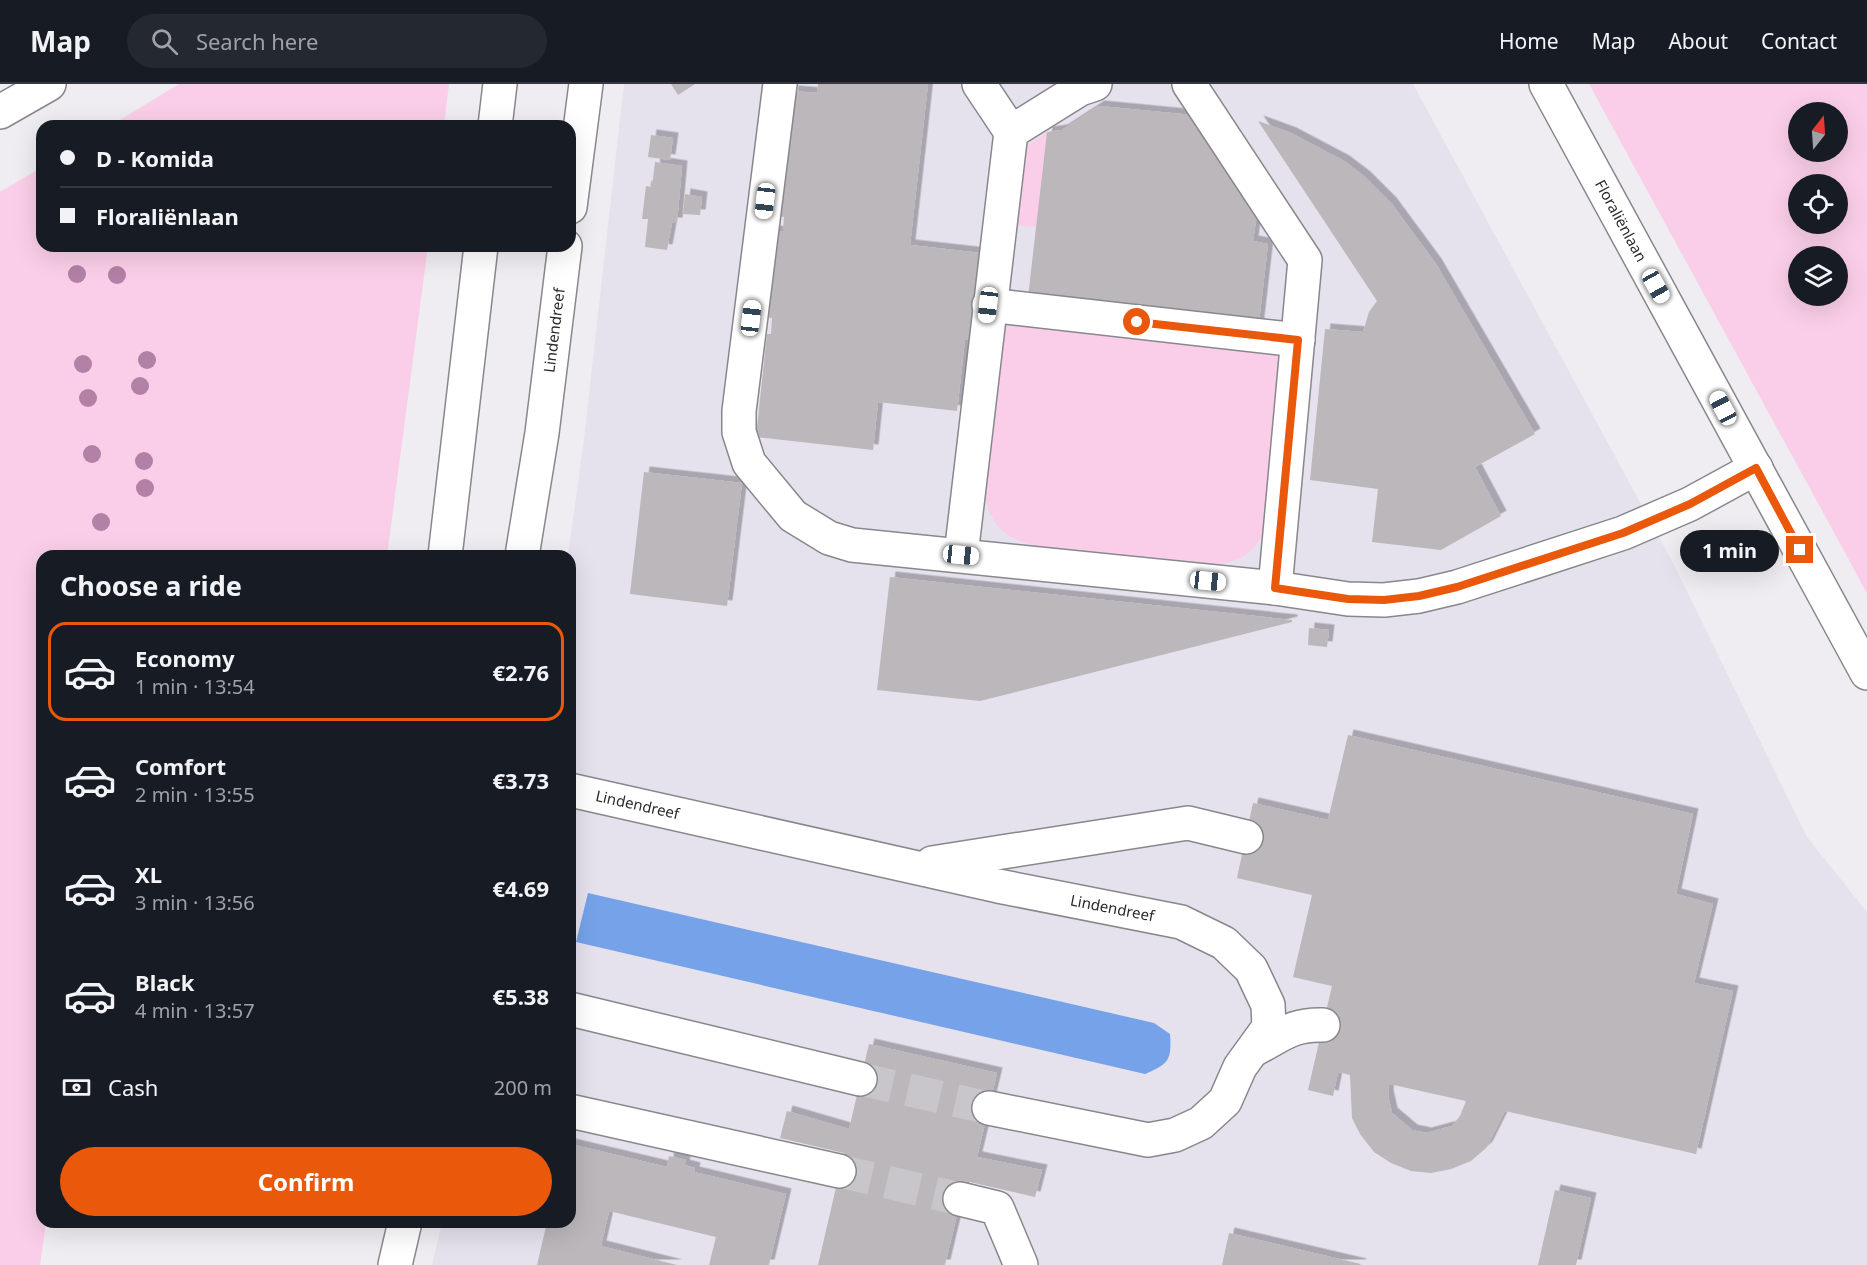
<!DOCTYPE html>
<html lang="en">
<head>
<meta charset="utf-8">
<style>
  :root { --surface:#171b24; --page:#242831; --text:#f1f3f6; --muted:#9ea1a6; --line:#363941; --accent:#ea580c }
  body { margin:0; font-family:"Noto Sans",sans-serif; background:var(--page); color:var(--text); height:100vh; display:flex; flex-direction:column; font-size:22px; white-space:nowrap }
  * { box-sizing:border-box; margin:0 }
  p { font-size:20px; color:var(--muted) }
  .icon { flex:none; width:33px; height:33px; fill:none; stroke:currentColor; stroke-width:2; stroke-linecap:round; stroke-linejoin:round }
  .map { position:relative; flex:1; overflow:hidden }
  .sheet { position:absolute; left:36px; top:466px; width:540px; height:678px; display:flex; flex-direction:column; background:var(--surface); border-radius:18px; box-shadow:0 6px 24px #0002 }
  .sheet>* { flex:none }
  .top-card { position:absolute; left:36px; top:36px; width:540px; height:132px; border-radius:18px; box-shadow:0 6px 24px #0002; display:grid; align-content:center; height:132px; padding:0 24px; background:var(--surface) }
  .needle { width:39px; rotate:17deg }
  .buttons { position:absolute; left:1788px; top:18px; display:grid; gap:12px }
  .buttons a { display:grid; place-items:center; width:60px; height:60px; border-radius:50%; background:var(--surface); box-shadow:0 6px 24px #0002; font-size:30px }
  .end { position:absolute; width:27px; height:27px; margin:-14px; border:8px solid #ea580c; background:#fff; box-shadow:0 0 0 3px #fff }
  .from { border-radius:50% }
  .bubble { position:absolute; height:42px; border-radius:21px; background:var(--surface); box-shadow:0 6px 24px #0002; font-size:20px; font-weight:700; line-height:42px; text-align:center }
  .car { position:absolute; width:18px; height:36px; margin:-18px -9px; border-radius:8px; box-shadow:0 0 4px 2px #0007; background:linear-gradient(#fff 24%,#345 0 40%,#fff 0 76%,#345 0 86%,#fff 0) }
  .top-card b { display:flex; align-items:center; gap:21px; height:57px; font-size:22px }
  .top-card b+b { border-top:2px solid var(--line) }
  .top-card i { width:15px; height:15px; background:var(--text) }
  ul { padding:0; list-style:none }
  li { display:flex; align-items:center; gap:18px; height:99px; margin:0 12px 9px; padding:0 12px; border:3px solid transparent; border-radius:18px }
  li div { flex:1 }
  li b { display:block; font-size:22px }
  li em { font-style:normal; font-weight:700 }
  li.current { border-color:var(--accent) }
  li>.icon { width:54px; height:54px; stroke-width:1.5 }
  h2 { padding:0 24px; font-size:27px; line-height:72px }
  .pay { display:flex; align-items:center; gap:15px; height:66px; padding:0 24px; font-size:22px }
  .pay p { margin-inline-start:auto }
  .cta { display:flex; gap:12px; margin-top:auto; padding:12px 24px }
  .cta a { flex:1; height:69px; border-radius:36px; background:var(--accent); color:#fff; font-size:24px; font-weight:700; line-height:69px; text-align:center }
  header { display:flex; align-items:center; gap:36px; box-sizing:border-box; height:84px; padding:0 30px; background:var(--surface); border-bottom:2px solid var(--line) }
  header strong { font-size:28px }
  nav { display:flex; gap:33px; margin-inline-start:auto; font-size:21px }
  .search { width:420px; height:54px; background:var(--page); display:flex; align-items:center; gap:15px; box-sizing:border-box; padding:0 21px; border-radius:33px; color:var(--muted); font-size:22px }
  .map>svg:first-child { display:block }
  .built { fill:#e5e1ed }
  .green { fill:#facee8; fill-rule:evenodd }
  .water { fill:#75a2e9 }
  .building { fill:#bbb7bb; fill-rule:evenodd; filter:url(#shadow) }
  .lines { fill:none; stroke-linecap:round; stroke-linejoin:round }
  .minor-tunnel { stroke:#c8c6ca; stroke-width:33; stroke-dasharray:33 16; stroke-linecap:butt }
  .minor-casing { stroke:#88878b; stroke-width:36 }
  .minor { stroke:#fff; stroke-width:33 }
  .tree { fill:#b380a6 }
  .route { stroke:#ea580c; stroke-width:8 }
  .labels { text-anchor:middle; stroke-width:6; stroke-linejoin:round; paint-order:stroke }
  .street-label { font-size:15px; fill:#2a292b; stroke:#fcfbff }
</style>
</head>
<body>
<header>
<strong>Map</strong>
<div class="search"><svg class="icon" aria-label="search" viewBox="0 0 24 24"><circle cx="10" cy="10" r="6"/><path d="M15 15l6 6"/></svg>Search here</div>
<nav><a>Home</a><a>Map</a><a>About</a><a>Contact</a></nav>
</header>
<div class="map">
<svg width="1867" height="1181" viewBox="0 0 1867 1181">
  <defs>
    <filter id="shadow"><feDropShadow dx="5.5" dy="-5.5" stdDeviation="0" flood-color="#0004"/></filter>
  </defs>
  <rect width="100%" height="100%" fill="#efedf2"/>
  <path class="built" d="M624,0H1413L1674,481L1807,753L1867,828V1181H432L442,1139L570,1138V472H568L584,355Z"/>
  <path class="green" d="M179,0H449L444,42H110Z
    M1589,0H1867V510L1849,476ZM1838,28V68H1798V28ZM1798,100H1838V140H1798ZM1838,172V212H1798V172Z
    M1047,48L1037,143L1011,141L1019,75L1028,61Z
    M42,83V162H428L387,472H42V1138L46,1139L40,1181H0V108Z
    M1001,237L1284,264L1262,452C1251,471 1240,477 1218,480L1039,462C1008,456 995,447 985,416Z"/>
  <path class="water" d="M588,809L1154,939L1170,950C1172,977 1168,980 1145,990L576,858Z"/>
  <path class="building" d="M671,0H695L678,11Z
    M818,0H928L910,161L981,169L971,256L965,255L957,327L878,318L873,366L756,353L767,250H771L772,234L764,233L773,147L783,148L784,133L779,132L793,7L817,9Z
    M1099,22L1192,31L1257,130L1253,157L1268,160L1258,247L1027,222L1047,48L1062,46Z
    M1258,37L1291,49L1344,77L1365,93L1391,119L1436,180L1535,350L1475,383L1501,432L1441,466L1372,458L1378,405L1310,396L1325,245L1363,248L1369,228L1377,217Z
    M651,51L673,54L670,76L648,73Z
    M655,78L682,82L677,139H672L667,166L645,163L648,135H642L646,102L652,103Z
    M685,110L702,113L700,131L683,130Z
    M644,388L742,399L727,522L630,510Z
    M890,493L1292,536V538L980,617L877,606Z
    M1309,544L1329,546L1327,563L1308,561Z
    M1348,651L1693,730L1676,810L1713,820L1694,899L1733,907L1696,1070L1505,1027L1487,1063L1471,1077L1451,1085L1431,1089L1411,1087L1391,1079L1374,1068L1360,1050L1352,1034L1350,991L1338,988L1333,1012L1308,1006L1332,902L1293,893L1312,811L1237,794L1253,719L1328,736ZM1389,1000L1466,1017L1460,1032L1452,1042L1426,1049L1412,1046L1392,1029L1388,1011Z
    M869,960L997,989L977,1073L1042,1086L1035,1113L965,1097L945,1181H818L844,1069L780,1054L787,1027L849,1045Z
    M570,1060L667,1083L669,1072L686,1076L684,1081L695,1084L694,1088L786,1110L769,1181H709L716,1153L609,1127L601,1162L677,1181H537L547,1138H570Z
    M1555,1106L1591,1114L1576,1181H1538Z
    M1229,1149L1361,1180L1360,1181H1222Z"/>
  <g class="lines">
    <path class="minor-tunnel" d="M860,995L989,1024
      M839,1087L960,1115"/>
    <g class="minor-casing">
      <g id="minor">
        <path d="M780,0L739,327V348L749,379L793,432L829,454L852,461L1275,504L1348,515L1384,516L1419,512L1457,503L1623,449L1690,420L1756,384"/>
        <path d="M1189,0L1305,176L1275,504"/>
        <path id="s1" d="M1546,0L1867,589"/>
        <path d="M0,28L49,0"/>
        <path d="M495,42L500,0"/>
        <path d="M1011,48L1080,5L1095,0"/>
        <path d="M570,123L586,0"/>
        <path d="M989,221L1298,256"/>
        <path d="M961,471L1011,48L979,0"/>
        <path d="M445,472L481,162"/>
        <path id="s2" d="M522,472L542,349L565,162"/>
        <path id="s3" d="M570,706L998,802L1181,838L1224,859L1251,885L1268,921L1269,943L1240,983L1225,1017L1201,1039L1175,1051L1148,1056L989,1024"/>
        <path d="M932,779L1188,739L1246,753"/>
        <path d="M570,925L860,995"/>
        <path d="M1255,965C1282,951 1292,940 1323,941"/>
        <path d="M570,1027L839,1087"/>
        <path d="M960,1115L997,1124L1021,1181"/>
        <path d="M395,1181L405,1138"/>
      </g>
    </g>
    <use href="#minor" class="minor"/>
  </g>
  <g class="tree">
    <circle cx="77" cy="190" r="9"/>
    <circle cx="117" cy="191" r="9"/>
    <circle cx="147" cy="276" r="9"/>
    <circle cx="83" cy="280" r="9"/>
    <circle cx="140" cy="302" r="9"/>
    <circle cx="88" cy="314" r="9"/>
    <circle cx="92" cy="370" r="9"/>
    <circle cx="144" cy="377" r="9"/>
    <circle cx="145" cy="404" r="9"/>
    <circle cx="101" cy="438" r="9"/>
  </g>
  <g class="lines">
    <path class="route" d="M1137,238L1298,256L1275,504L1348,515L1384,516L1419,512L1457,503L1623,449L1690,420L1756,384L1800,466"/>
  </g>
  <g class="labels">
    <g class="street-label">
      <text dy="5" stroke="none"><textPath href="#s1" startOffset="156">Floraliënlaan</textPath></text>
      <text dy="5" stroke="none"><textPath href="#s2" startOffset="228">Lindendreef</textPath></text>
      <text dy="5" stroke="none"><textPath href="#s3" startOffset="69">Lindendreef</textPath></text>
      <text dy="5" stroke="none"><textPath href="#s3" startOffset="555">Lindendreef</textPath></text>
    </g>
  </g>
</svg>
<div class="buttons">
<a><svg class="needle" viewBox="-14 -14 28 28"><path d="M0-13l5 13h-10z" fill="#e53935"/><path d="M0 13l5-13h-10z" fill="#9ea1a6"/></svg></a>
<a><svg class="icon" aria-label="locate" viewBox="0 0 24 24"><circle cx="12" cy="12" r="6"/><path d="M12 2v4M12 18v4M2 12h4M18 12h4"/></svg></a>
<a><svg class="icon" aria-label="layers" viewBox="0 0 24 24"><path d="M12 4l9 5-9 5-9-5zM3 14l9 5 9-5"/></svg></a>
</div>
<i class="end from" style="left:1137px;top:238px"></i>
<i class="end" style="left:1800px;top:466px"></i>
<div class="bubble" style="left:1680px;top:446px;width:99px">1 min</div>
<i class="car" style="left:765px;top:117px;rotate:187deg"></i>
<i class="car" style="left:1656px;top:202px;rotate:151deg"></i>
<i class="car" style="left:988px;top:221px;rotate:187deg"></i>
<i class="car" style="left:751px;top:234px;rotate:7deg"></i>
<i class="car" style="left:1723px;top:324px;rotate:332deg"></i>
<i class="car" style="left:961px;top:471px;rotate:96deg"></i>
<i class="car" style="left:1208px;top:497px;rotate:96deg"></i>
<div class="top-card">
<b><i class="from"></i>D - Komida</b>
<b><i></i>Floraliënlaan</b>
</div>
<section class="sheet">
<h2>Choose a ride</h2>
<ul>
<li class="current"><svg class="icon" aria-label="car" viewBox="0 0 24 24"><path d="M5 17H2v-5l4-1 3-4h7l3 4 3 1v5h-3M9 17h6M6 11h13"/><circle cx="7" cy="17" r="2"/><circle cx="17" cy="17" r="2"/></svg><div><b>Economy</b><p>1 min · 13:54</p></div><em>€2.76</em></li>
<li><svg class="icon" aria-label="car" viewBox="0 0 24 24"><path d="M5 17H2v-5l4-1 3-4h7l3 4 3 1v5h-3M9 17h6M6 11h13"/><circle cx="7" cy="17" r="2"/><circle cx="17" cy="17" r="2"/></svg><div><b>Comfort</b><p>2 min · 13:55</p></div><em>€3.73</em></li>
<li><svg class="icon" aria-label="car" viewBox="0 0 24 24"><path d="M5 17H2v-5l4-1 3-4h7l3 4 3 1v5h-3M9 17h6M6 11h13"/><circle cx="7" cy="17" r="2"/><circle cx="17" cy="17" r="2"/></svg><div><b>XL</b><p>3 min · 13:56</p></div><em>€4.69</em></li>
<li><svg class="icon" aria-label="car" viewBox="0 0 24 24"><path d="M5 17H2v-5l4-1 3-4h7l3 4 3 1v5h-3M9 17h6M6 11h13"/><circle cx="7" cy="17" r="2"/><circle cx="17" cy="17" r="2"/></svg><div><b>Black</b><p>4 min · 13:57</p></div><em>€5.38</em></li>
</ul>
<div class="pay"><svg class="icon" aria-label="cash" viewBox="0 0 24 24"><path d="M3 7h18v10H3z"/><circle cx="12" cy="12" r="2"/></svg>Cash<p>200 m</p></div>
<div class="cta"><a>Confirm</a></div>
</section>
</div>
</body>
</html>
